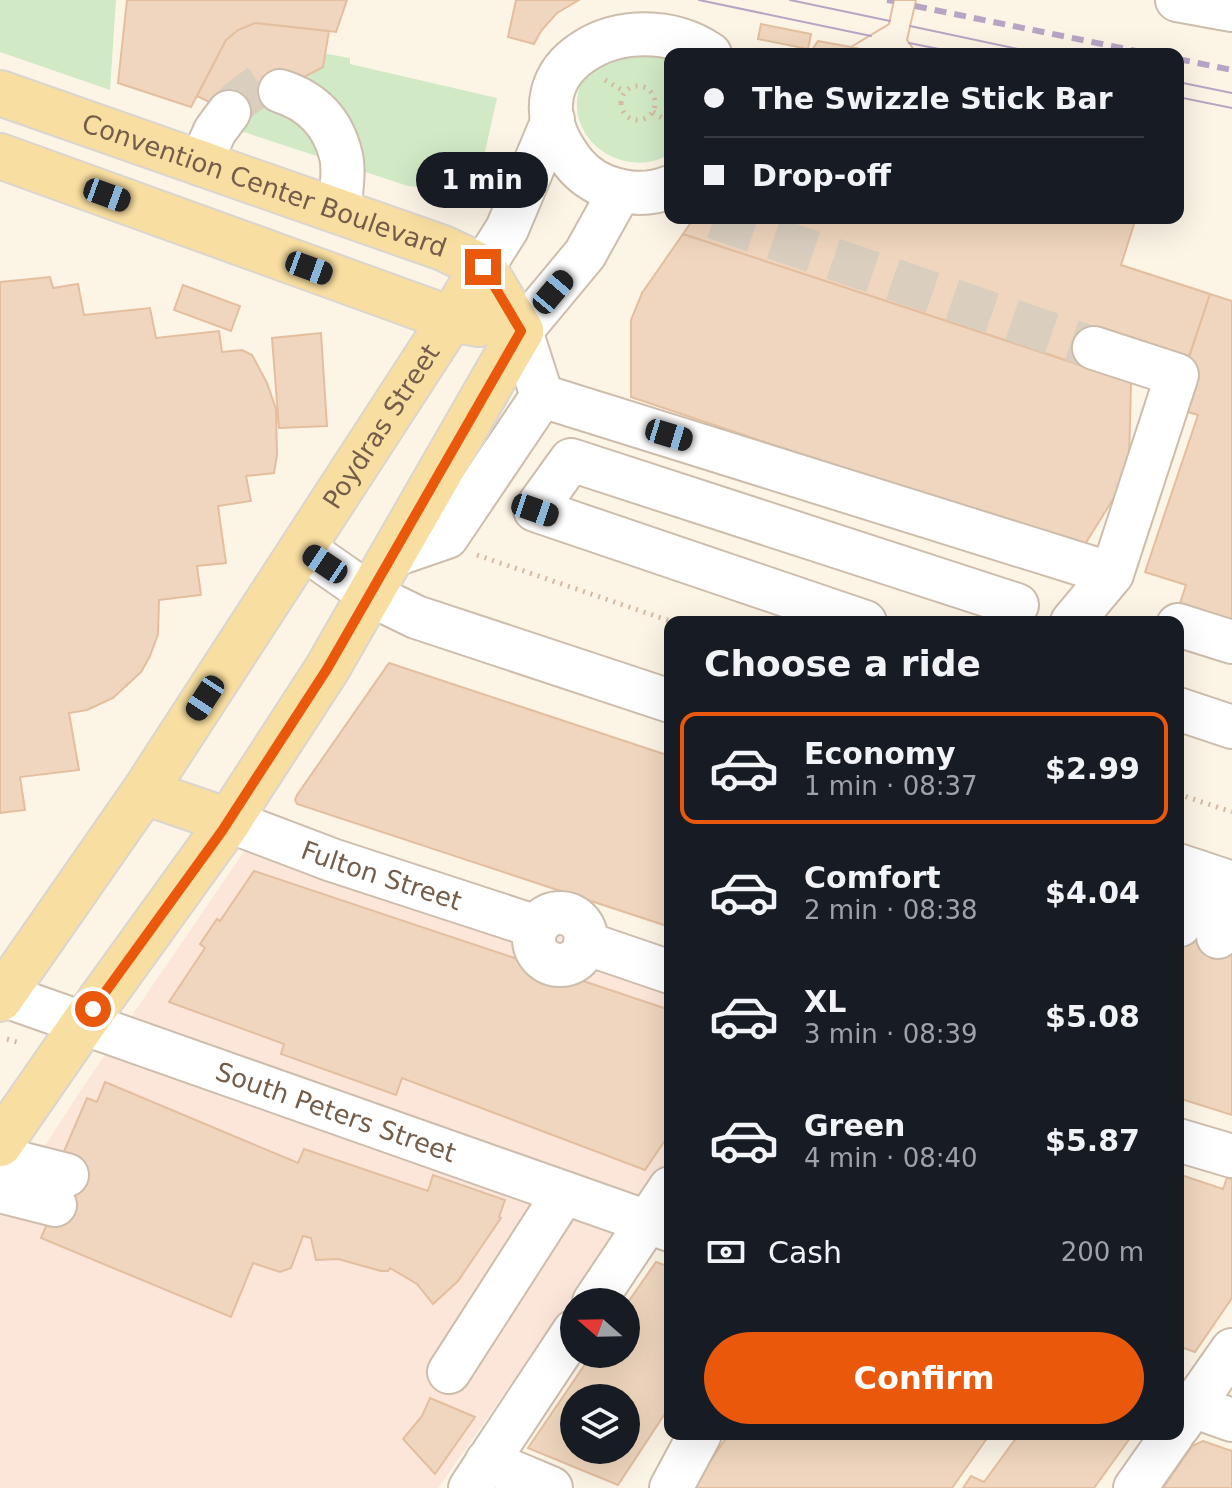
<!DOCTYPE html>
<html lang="en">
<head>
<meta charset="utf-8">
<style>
  :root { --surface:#171b24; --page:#20242c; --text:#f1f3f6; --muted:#9ea1a6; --line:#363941; --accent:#ea580c }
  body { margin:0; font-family:"DejaVu Sans",sans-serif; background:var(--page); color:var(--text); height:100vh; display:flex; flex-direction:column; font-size:30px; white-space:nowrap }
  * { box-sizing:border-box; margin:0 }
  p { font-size:26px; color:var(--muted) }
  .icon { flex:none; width:44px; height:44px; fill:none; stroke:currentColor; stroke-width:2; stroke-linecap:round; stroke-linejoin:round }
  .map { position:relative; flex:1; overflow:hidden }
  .side { position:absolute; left:664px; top:616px; width:520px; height:824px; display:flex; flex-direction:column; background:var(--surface); border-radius:16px; box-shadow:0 8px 32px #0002 }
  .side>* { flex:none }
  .top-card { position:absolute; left:664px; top:48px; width:520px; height:176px; border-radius:16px; box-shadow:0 8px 32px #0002; display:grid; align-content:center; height:176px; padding:0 40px; background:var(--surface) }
  .needle { width:52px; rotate:290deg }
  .buttons { position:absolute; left:560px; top:1288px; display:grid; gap:16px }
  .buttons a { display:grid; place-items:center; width:80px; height:80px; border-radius:50%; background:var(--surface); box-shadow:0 8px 32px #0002; font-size:40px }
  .end { position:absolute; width:36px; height:36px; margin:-18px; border:10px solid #ea580c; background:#fff; box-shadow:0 0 0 4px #fff }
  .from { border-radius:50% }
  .bubble { position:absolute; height:56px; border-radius:28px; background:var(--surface); box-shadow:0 8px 32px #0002; font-size:26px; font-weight:700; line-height:56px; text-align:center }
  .car { position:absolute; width:24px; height:48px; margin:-24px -12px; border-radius:10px; box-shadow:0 0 6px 2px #0007; background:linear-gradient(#222 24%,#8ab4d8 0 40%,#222 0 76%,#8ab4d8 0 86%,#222 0) }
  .top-card b { display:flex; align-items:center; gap:28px; height:76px; font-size:30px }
  .top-card b+b { border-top:2px solid var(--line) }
  .top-card i { width:20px; height:20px; background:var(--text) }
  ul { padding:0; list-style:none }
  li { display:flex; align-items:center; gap:24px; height:112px; margin:0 16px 12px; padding:0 24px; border:4px solid transparent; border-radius:16px }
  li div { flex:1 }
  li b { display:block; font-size:30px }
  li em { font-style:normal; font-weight:700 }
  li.selected { border-color:var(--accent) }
  li>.icon { width:72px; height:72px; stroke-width:1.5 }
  h2 { padding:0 40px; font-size:36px; line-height:96px }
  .pay { display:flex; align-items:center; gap:20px; height:88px; padding:0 40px; font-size:30px }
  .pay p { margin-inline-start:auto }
  .action { display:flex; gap:16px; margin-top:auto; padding:16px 40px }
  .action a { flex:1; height:92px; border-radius:48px; background:var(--accent); color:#fff; font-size:32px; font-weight:700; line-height:92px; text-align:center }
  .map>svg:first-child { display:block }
  .commercial { fill:#fce6da }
  .green { fill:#d1e9c5 }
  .building { fill:#f0d6be; stroke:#e3be9f; stroke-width:2; fill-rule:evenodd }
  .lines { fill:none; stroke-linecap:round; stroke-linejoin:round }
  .minor-tunnel { stroke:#dacfbf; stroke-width:42; stroke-dasharray:42 21; stroke-linecap:butt }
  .minor-casing { stroke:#cdbdac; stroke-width:46 }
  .major-casing { stroke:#dbd5d0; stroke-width:48 }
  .path { stroke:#d5b9a1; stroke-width:5; stroke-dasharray:2 6; stroke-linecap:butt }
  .minor { stroke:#fff; stroke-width:42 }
  .major { stroke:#f8dea0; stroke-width:44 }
  .tram { stroke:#b8a4c5; stroke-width:2 }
  .rail { stroke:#b8a4c5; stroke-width:6; stroke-dasharray:12 8; stroke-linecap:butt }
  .route { stroke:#ea580c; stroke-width:10 }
  .labels { text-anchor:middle; stroke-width:6; stroke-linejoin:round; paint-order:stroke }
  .street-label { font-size:26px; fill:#745d4b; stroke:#fef9ec }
</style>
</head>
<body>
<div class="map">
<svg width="1232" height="1488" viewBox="0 0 1232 1488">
  <rect width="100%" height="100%" fill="#fcf5e6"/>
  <path class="commercial" d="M267,818L670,949V1160L438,1488H0V1215L81,1090Z"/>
  <path class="green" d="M0,0H116L110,90L0,52Z
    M250,40L350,58V64L497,98L482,165L446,190L408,186L210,121Z
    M670,54V154C627,180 568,144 578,93C581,78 591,67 601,56Z"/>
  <path class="building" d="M127,0H347L336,32L255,23L238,30L226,40L191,107L118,83Z
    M516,0H579L557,13L541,31L534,44L508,37Z
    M894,0H916L907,40L917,54H884L851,47L889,24Z
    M894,0H916L907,40L917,54H884L851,47L889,24Z
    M255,23L329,31L323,67L234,114L197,96L226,40L238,30Z
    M761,24L811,34L808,49L758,39Z
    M818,41L851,47L884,54H809Z
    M694,218H1136L1121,265L1210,294L1189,356L1101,327L1087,367L683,234Z
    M683,234L1131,382L1129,461L1120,488L1082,549L631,397V320L642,293Z
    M50,277L53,288L78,284L84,315L150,308L156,338L219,331L222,352L242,350L252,355L267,383L276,409L277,455L274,473L246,476L251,501L218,506L226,563L197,566L201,595L159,600L158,634L150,656L141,672L113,698L87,710L69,713L79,770L20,777L25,810L0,813V282Z
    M183,285L240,306L231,331L174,310Z
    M1210,294L1232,301V624L1179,606L1186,585L1145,572L1198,415L1178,409L1182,379Z
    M321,333L327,426L279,428L272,338Z
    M389,663L670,756V927L297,804L295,800L297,795Z
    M254,871L670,1010V1133L645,1170L402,1078L396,1095L281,1054L284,1044L169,1002L205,948L200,944L217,919L220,921Z
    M1178,924L1232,942V1115L1178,1098Z
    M105,1082L298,1163L304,1149L428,1191L433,1175L505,1200L499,1217L501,1218L458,1281L433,1304L417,1284L390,1268L388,1271H381L338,1259L316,1260L311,1238L303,1236L291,1268L280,1272L253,1263L231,1317L41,1238L74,1160L62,1156L87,1098L97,1102Z
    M1178,1174L1223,1189L1227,1178L1232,1179V1298L1195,1352L1178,1346Z
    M656,1262L670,1267V1406L618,1485L528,1448L592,1354H626V1305ZM574,1398H626V1450H574Z
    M430,1398L475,1417L435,1474L403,1439L422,1416Z
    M729,1434H990L952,1488H692Z
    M1019,1434H1133L1094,1488H963L971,1476L984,1482Z
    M1203,1441L1232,1451V1488H1163L1192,1446Z"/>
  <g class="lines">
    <path class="minor-tunnel" d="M229,112L238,101L261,84L280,91
      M714,218L1094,348"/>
    <g class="minor-casing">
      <g id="minor">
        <path d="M1177,0L1232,10"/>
        <path d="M280,91C312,101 333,122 341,156C345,172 340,195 340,212"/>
        <path d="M200,164L215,131L229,112"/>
        <path d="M670,187C648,196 626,194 605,186C590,180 577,169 568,155C505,65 630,0 710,54"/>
        <path d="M483,267L507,229L553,120"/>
        <path d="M542,396L1112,574"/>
        <path d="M542,396L521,331L585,254L620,191"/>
        <path d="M303,548L369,594L416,617L670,701"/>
        <path d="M392,556L447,537L542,396"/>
        <path d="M865,622L535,510L571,460L1017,605L1006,622"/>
        <path d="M1072,622L1112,574L1177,375L1094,348"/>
        <path d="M1178,625L1232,642"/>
        <path d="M1178,709L1232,727"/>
        <path id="s1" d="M229,821L332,860L537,927"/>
        <path d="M1178,865L1232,883"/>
        <circle cx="560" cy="939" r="26"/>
        <path d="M1180,925L1199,872"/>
        <path d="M1218,937L1232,901"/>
        <path d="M585,943L670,972"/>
        <path id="s2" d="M0,994L670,1230"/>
        <path d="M1178,1140L1232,1156"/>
        <path d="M0,1158L67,1175"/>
        <path d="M0,1191L55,1205"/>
        <path d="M594,1302L670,1188"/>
        <path d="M449,1372L564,1193"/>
        <path d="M1178,1401L1232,1420"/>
        <path d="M1178,1427L1232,1350"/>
        <path d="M487,1461L551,1488"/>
        <path d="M470,1488L574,1331"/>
        <path d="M671,1488L700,1434"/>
        <path d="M1135,1488L1173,1434"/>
      </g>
    </g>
    <g class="major-casing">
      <g id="major">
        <path id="s3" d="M0,93L443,248L483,267L521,331"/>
        <path d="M0,156L451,319L479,324"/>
        <path d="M144,792L229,821"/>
        <path id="s4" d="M0,999L144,792L451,319L483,267"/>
        <path d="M0,1144L83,1024L222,831L327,669L521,331"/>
      </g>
    </g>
    <path class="path" d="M605,80L625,92
      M621 103a17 17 0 1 1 34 0a17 17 0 1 1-34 0Z
      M653,112L670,123
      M477,555L673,622
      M1178,794L1232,812
      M7,1039L20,1043"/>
    <use href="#minor" class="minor"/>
    <use href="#major" class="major"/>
    <path class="tram" d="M699,0L871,36
      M790,0L890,21
      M910,26L1041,54
      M909,43L964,54
      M1178,82L1232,93
      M1178,97L1232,108"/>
    <path class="rail" d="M887,0L894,1
      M915,6L1151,54
      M1178,59L1232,70"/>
  </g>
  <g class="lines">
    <path class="route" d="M93,1009L222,831L327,669L521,331L483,267"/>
  </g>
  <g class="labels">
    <g class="street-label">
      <text dy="9" stroke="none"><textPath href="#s3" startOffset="280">Convention Center Boulevard</textPath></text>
      <text dy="9" stroke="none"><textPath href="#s4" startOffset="688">Poydras Street</textPath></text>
      <text dy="9" stroke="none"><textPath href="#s1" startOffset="162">Fulton Street</textPath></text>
      <text dy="9" stroke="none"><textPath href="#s2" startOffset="356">South Peters Street</textPath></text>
    </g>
  </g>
</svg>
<div class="buttons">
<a><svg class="needle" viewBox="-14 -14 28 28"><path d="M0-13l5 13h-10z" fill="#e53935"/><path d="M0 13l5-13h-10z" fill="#9ea1a6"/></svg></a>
<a><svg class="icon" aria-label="layers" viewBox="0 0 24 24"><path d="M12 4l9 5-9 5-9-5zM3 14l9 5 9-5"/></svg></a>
</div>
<i class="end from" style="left:93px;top:1009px"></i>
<i class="end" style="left:483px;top:267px"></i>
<div class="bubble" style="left:416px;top:152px;width:132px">1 min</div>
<i class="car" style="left:107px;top:195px;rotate:110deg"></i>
<i class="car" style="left:309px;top:268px;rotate:110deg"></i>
<i class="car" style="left:553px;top:292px;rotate:40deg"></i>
<i class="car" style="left:669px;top:435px;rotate:107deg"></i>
<i class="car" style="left:535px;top:510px;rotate:109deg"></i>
<i class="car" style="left:325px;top:564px;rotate:304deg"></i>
<i class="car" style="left:205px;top:698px;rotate:213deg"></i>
<div class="top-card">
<b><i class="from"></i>The Swizzle Stick Bar</b>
<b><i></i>Drop-off</b>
</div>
<section class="side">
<h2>Choose a ride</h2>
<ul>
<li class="selected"><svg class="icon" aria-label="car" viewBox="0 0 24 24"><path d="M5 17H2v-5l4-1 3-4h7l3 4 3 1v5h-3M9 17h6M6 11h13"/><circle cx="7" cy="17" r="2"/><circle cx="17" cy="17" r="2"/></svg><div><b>Economy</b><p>1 min · 08:37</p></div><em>$2.99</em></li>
<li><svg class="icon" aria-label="car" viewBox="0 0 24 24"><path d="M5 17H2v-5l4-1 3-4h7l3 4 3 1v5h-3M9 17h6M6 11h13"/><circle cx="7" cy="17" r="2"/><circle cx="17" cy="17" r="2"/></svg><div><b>Comfort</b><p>2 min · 08:38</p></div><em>$4.04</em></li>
<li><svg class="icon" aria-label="car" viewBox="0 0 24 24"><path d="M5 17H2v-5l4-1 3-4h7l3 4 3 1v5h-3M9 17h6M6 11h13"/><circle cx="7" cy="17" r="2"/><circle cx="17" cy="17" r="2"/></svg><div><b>XL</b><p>3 min · 08:39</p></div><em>$5.08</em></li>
<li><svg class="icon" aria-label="car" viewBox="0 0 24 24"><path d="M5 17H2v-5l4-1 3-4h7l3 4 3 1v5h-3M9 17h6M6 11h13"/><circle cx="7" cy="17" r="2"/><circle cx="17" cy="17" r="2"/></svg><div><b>Green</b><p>4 min · 08:40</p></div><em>$5.87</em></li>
</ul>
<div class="pay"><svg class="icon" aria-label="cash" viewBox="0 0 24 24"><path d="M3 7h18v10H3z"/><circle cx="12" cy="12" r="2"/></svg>Cash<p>200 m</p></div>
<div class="action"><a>Confirm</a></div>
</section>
</div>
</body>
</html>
